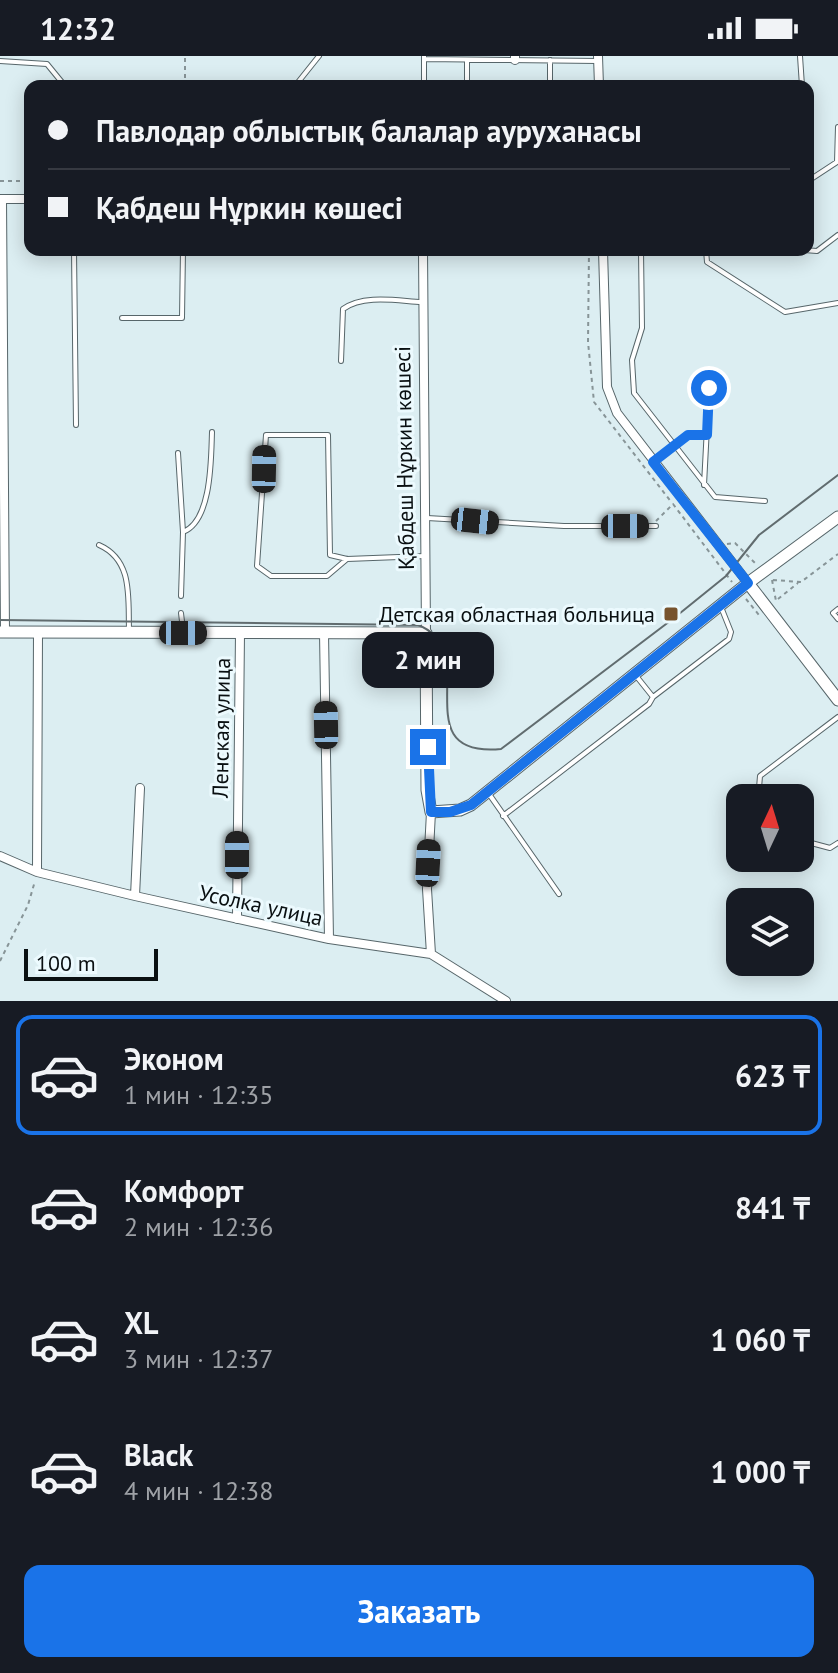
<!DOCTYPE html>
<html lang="ru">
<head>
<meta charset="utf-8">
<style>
  :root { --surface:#171b24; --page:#242831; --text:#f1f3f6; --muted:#9ea1a6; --line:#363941; --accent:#1a73e8 }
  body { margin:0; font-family:"PT Sans",sans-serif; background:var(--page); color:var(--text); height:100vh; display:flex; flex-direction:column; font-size:30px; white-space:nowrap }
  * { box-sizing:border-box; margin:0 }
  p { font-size:26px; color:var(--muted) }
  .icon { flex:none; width:44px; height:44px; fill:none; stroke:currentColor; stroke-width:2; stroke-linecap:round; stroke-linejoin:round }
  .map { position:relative; height:945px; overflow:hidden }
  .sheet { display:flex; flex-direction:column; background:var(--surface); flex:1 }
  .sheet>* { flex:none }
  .hud { position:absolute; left:24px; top:24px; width:790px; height:176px; border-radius:16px; box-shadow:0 4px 20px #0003; display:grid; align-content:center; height:176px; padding:0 24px; background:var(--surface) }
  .needle { width:52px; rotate:4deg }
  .tools { position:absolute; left:726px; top:728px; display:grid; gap:16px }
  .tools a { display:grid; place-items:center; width:88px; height:88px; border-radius:16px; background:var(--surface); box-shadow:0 4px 20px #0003; font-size:40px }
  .scale { position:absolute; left:24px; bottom:20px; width:134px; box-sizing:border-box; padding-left:8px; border:4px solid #0a1012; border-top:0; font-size:22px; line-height:28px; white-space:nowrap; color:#0a1012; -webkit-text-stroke:6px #ecfafe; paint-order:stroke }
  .end { position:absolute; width:36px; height:36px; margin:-18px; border:10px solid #1a73e8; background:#fff; box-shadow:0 0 0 4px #fff }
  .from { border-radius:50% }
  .bubble { position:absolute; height:56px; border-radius:16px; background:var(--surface); box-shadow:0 4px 20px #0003; font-size:26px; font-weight:800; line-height:56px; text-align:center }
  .car { position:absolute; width:24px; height:48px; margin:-24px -12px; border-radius:10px; box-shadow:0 0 6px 2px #0007; background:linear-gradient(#222 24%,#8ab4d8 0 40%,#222 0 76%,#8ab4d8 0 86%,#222 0) }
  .hud b { display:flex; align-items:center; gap:28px; height:76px; font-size:30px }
  .hud b+b { border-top:2px solid var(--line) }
  .hud i { width:20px; height:20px; background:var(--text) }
  ul { padding:14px 0 0; list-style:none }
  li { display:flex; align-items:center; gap:24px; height:120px; margin:0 16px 12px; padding:0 8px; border:4px solid transparent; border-radius:16px }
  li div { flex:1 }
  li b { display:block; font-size:30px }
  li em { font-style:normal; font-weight:800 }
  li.active { border-color:var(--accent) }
  li>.icon { width:72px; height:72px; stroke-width:1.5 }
  .primary-button { display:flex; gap:16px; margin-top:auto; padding:16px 24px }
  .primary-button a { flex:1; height:92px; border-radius:16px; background:var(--accent); color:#fff; font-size:32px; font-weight:800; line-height:92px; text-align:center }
  .status { display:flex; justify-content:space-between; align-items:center; height:56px; padding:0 40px; background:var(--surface); direction:ltr }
  .status svg { height:22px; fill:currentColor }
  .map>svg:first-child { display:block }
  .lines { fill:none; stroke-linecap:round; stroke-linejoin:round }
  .lane-casing { stroke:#57666a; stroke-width:6 }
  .street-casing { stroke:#57666a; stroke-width:10 }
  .secondary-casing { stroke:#57666a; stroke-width:13 }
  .path { stroke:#879497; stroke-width:2; stroke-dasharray:4 4; stroke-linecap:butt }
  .lane { stroke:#fff; stroke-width:4 }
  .street { stroke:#fff; stroke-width:8 }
  .secondary { stroke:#fff; stroke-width:11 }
  .tram { stroke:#616c6f; stroke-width:2 }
  .route { stroke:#1a73e8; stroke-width:10 }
  .poi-dot { fill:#77532d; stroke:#ecfafe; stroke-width:3 }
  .labels { text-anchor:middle; stroke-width:6; stroke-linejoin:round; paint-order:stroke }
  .street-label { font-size:22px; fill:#0a1012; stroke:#ecfafe }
  .poi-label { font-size:22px; fill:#0a1012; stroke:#ecfafe; text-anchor:end }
</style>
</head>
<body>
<div class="status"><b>12:32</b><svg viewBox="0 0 49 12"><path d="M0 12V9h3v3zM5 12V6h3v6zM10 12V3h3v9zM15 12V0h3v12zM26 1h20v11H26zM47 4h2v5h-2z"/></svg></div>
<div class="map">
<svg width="838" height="945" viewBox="0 0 838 945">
  <rect width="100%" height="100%" fill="#dceef2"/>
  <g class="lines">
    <g class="lane-casing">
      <path id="lane" d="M424,0V30
        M800,0L802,30
        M424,3L598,5
        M0,5L47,8L65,30
        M295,30L319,0
        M467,30V4
        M550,30V4
        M808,125L837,106L838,71
        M74,194L76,369
        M641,194L642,272L632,304L634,337L715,441L765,445
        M706,194L707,206L785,256L838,247
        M804,194L817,195L838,179
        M122,262H182L183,194
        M341,305L343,253C364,238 398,245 422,246
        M178,397L183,476
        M655,404L688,379H707
        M704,429L709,332
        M427,462L564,470H656
        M99,489C133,504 128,541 129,573
        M347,503L327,520H271L257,510L266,379H328L330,499L347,503L425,500
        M181,540L183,476C212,465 211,402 212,376
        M838,553L833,557L838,563
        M181,557L183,574
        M653,641L729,583L731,576L721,551
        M489,738L559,838
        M767,742L759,732L760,720L838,661
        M503,760L649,648L653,641L637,621
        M800,784L830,792L838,787"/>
    </g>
    <g class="street-casing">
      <path id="street" d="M598,0L599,30
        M515,4V0
        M0,143H30
        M2,143L5,576
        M423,194L426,577
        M603,194L607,331L617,357L748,527
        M324,577L329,883
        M431,756L427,833L431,898
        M0,800L37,816L135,840L329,883L431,898L506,945
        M37,816L38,576
        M135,840L140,732
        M237,863L240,577"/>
    </g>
    <g class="secondary-casing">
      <path id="secondary" d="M748,527L838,644
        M0,576L426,577L427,734L431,756L460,754L471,749L748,527L838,461"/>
    </g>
    <path class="path" d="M185,30V0
      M0,125H30
      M589,194L588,286L594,346L672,447
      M656,465L673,448L732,526
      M727,488L735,487L756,508
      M772,524L776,545
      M773,524L801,526L838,498
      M746,543L759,559
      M778,543L798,527
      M0,905L28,849L35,825"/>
    <use href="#lane" class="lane"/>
    <use href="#street" class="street"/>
    <use href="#secondary" class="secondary"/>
    <path class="tram" d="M0,564L418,569C484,594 402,702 501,693L674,562L726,520L759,479L838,419"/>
  </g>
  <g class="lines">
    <path class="route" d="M428,691L431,756H450L471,749L748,527L653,406L688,379H707L709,332"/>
  </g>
  <rect class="poi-dot" x="663" y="550" width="16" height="16" rx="4"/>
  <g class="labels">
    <g class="street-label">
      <text transform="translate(404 402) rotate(-91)" y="8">Қабдеш Нұркин көшесі</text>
      <text transform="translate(221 672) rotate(-89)" y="8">Ленская улица</text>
      <text transform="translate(261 849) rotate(12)" y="8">Усолка улица</text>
    </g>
    <g class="poi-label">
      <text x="655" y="566">Детская областная больница</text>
    </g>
  </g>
</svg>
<div class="tools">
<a><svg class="needle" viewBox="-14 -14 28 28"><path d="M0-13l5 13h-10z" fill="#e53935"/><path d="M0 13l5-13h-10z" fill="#9ea1a6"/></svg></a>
<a><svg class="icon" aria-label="layers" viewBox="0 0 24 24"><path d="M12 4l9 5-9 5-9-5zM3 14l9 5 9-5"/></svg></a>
</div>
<div class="scale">100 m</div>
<i class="end from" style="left:709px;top:332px"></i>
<i class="end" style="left:428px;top:691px"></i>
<div class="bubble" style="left:362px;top:576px;width:132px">2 мин</div>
<i class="car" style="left:264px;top:413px;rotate:1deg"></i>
<i class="car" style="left:475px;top:465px;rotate:96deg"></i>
<i class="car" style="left:625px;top:470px;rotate:90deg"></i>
<i class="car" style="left:183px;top:577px;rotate:90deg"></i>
<i class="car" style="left:326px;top:669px;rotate:359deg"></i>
<i class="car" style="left:237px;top:799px;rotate:0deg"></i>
<i class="car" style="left:428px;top:807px;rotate:3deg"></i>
<div class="hud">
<b><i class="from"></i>Павлодар облыстық балалар ауруханасы</b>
<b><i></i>Қабдеш Нұркин көшесі</b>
</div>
</div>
<section class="sheet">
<ul>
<li class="active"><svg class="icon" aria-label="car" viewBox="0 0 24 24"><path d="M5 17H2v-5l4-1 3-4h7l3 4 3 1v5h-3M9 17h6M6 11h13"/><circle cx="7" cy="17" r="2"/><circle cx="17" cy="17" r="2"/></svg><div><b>Эконом</b><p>1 мин · 12:35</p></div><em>623 ₸</em></li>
<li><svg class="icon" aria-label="car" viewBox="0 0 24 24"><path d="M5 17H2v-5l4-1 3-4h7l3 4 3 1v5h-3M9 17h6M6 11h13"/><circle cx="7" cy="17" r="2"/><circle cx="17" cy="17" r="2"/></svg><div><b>Комфорт</b><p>2 мин · 12:36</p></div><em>841 ₸</em></li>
<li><svg class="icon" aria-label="car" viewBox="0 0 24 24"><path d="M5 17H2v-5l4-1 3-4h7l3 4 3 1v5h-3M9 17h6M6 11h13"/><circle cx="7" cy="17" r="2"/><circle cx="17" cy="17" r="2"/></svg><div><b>XL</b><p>3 мин · 12:37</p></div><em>1 060 ₸</em></li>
<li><svg class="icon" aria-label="car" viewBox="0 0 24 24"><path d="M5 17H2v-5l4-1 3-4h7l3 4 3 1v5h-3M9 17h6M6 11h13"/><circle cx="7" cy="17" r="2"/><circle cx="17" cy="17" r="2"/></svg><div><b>Black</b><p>4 мин · 12:38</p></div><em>1 000 ₸</em></li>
</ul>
<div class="primary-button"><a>Заказать</a></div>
</section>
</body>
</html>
